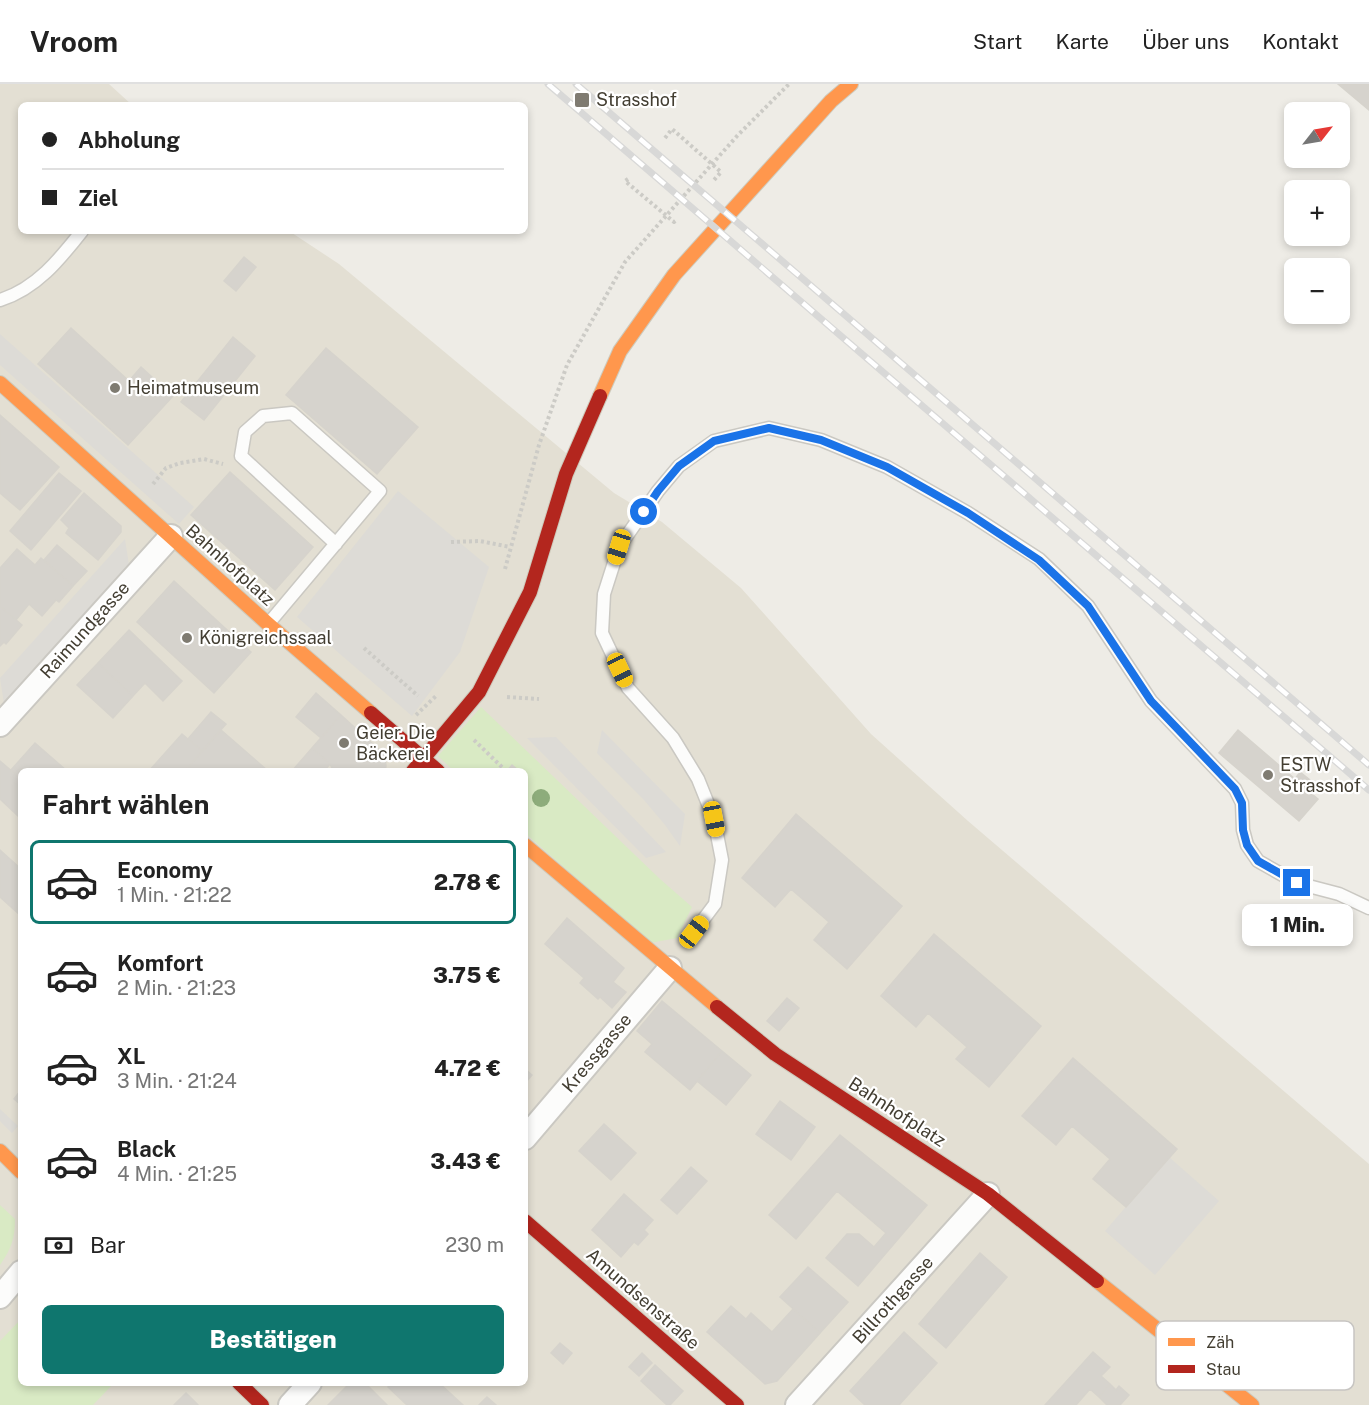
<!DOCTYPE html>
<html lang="de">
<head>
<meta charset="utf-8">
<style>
  :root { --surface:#fff; --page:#f2f2f2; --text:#222; --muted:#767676; --line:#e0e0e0; --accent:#0f766e }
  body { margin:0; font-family:"Public Sans",sans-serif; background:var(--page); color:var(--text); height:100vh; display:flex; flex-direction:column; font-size:22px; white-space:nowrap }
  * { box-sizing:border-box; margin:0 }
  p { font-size:20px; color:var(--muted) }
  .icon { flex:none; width:33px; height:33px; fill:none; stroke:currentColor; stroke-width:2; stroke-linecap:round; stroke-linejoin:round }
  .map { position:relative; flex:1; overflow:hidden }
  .sheet { position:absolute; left:18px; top:684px; width:510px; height:618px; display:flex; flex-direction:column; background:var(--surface); border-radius:9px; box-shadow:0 3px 9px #0003 }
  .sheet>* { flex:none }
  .top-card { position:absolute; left:18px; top:18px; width:510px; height:132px; border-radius:9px; box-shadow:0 3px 9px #0003; display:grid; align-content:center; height:132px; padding:0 24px; background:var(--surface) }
  .needle { width:39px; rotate:59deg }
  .controls { position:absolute; left:1284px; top:18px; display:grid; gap:12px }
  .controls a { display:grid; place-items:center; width:66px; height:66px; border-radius:9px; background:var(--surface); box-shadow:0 3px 9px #0003; font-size:30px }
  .end { position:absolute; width:27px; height:27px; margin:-14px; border:8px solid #1a73e8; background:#fff; box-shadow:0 0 0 3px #fff }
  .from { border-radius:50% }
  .bubble { position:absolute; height:42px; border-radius:9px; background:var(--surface); box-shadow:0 3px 9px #0003; font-size:20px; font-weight:800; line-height:42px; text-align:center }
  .car { position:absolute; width:18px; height:36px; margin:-18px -9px; border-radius:8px; box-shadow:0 0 4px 2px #0007; background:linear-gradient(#f5c518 24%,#345 0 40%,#f5c518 0 76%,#345 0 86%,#f5c518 0) }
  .top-card b { display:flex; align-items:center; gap:21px; height:57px; font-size:22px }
  .top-card b+b { border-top:2px solid var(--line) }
  .top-card i { width:15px; height:15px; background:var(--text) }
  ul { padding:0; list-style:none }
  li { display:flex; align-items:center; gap:18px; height:84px; margin:0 12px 9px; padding:0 12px; border:3px solid transparent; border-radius:9px }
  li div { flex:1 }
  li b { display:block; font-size:22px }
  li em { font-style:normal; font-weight:800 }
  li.current { border-color:var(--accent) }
  li>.icon { width:54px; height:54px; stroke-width:1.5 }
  h2 { padding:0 24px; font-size:27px; line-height:72px }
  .pay { display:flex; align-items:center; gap:15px; height:66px; padding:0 24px; font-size:22px }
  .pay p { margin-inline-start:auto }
  .primary-button { display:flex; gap:12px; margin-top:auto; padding:12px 24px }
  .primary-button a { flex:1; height:69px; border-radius:9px; background:var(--accent); color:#fff; font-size:24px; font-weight:800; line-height:69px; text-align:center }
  header { display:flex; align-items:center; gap:36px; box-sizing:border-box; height:84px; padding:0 30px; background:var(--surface); border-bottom:2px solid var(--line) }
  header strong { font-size:28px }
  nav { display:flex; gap:33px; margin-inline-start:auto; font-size:21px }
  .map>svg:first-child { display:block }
  .residential { fill:#e3dfd3; fill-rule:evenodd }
  .green { fill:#d9eac4 }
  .parking { fill:#dddbd6 }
  .building { fill:#d6d3cd; stroke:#d6d3cc; stroke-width:1.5 }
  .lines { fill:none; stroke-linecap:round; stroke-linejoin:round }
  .lane-casing { stroke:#cac8c2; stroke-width:15 }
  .street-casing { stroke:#cac8c2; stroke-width:26 }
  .slow-casing { stroke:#cecabc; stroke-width:16 }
  .jam-casing { stroke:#cecabc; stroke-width:16 }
  .path { stroke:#cccbc6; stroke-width:4; stroke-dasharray:3 3; stroke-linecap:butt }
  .lane { stroke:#fcfcfb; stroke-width:12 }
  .street { stroke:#fcfcfb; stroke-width:22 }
  .slow { stroke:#ff974d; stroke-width:14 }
  .jam { stroke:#b3261e; stroke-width:14 }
  .rail-casing { stroke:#d8d8d7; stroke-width:7 }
  .rail { stroke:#fff; stroke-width:4.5; stroke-dasharray:14; stroke-linecap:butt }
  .tree { fill:#8dac7b }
  .route { stroke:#1a73e8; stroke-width:8 }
  .poi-dot { fill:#7f7b71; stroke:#fff; stroke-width:2 }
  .labels { text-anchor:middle; stroke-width:4.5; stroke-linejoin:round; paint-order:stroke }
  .poi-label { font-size:18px; fill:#433e32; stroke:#fff; text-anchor:start }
  .street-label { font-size:18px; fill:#433e32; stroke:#fff }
  .key { fill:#fff; stroke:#c7c5c2; stroke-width:1.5 }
  .key-label { font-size:16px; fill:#433e32 }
</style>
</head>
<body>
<header>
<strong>Vroom</strong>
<nav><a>Start</a><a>Karte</a><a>Über uns</a><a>Kontakt</a></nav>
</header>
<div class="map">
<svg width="1369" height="1321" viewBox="0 0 1369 1321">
  <rect width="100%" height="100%" fill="#eeece6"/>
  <path class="residential" d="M0,0H109L132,21H21V147H289L339,180L614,409L662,438L741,504L871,650L968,737L1369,1080V1321H0ZM21,687H525V1299H21Z"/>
  <path class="green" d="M481,623L660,795L692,823L677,854L650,859L525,749V687H454L438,672Z
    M0,1121L15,1135C15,1155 11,1165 0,1181Z
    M21,1235V1299H114L93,1321H0V1257Z"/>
  <path class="parking" d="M0,250L194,423L179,440L0,281Z
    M398,407L489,483L460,568L412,632L297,533Z
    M125,455L129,481L4,620L0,594Z
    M602,646L685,730L680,762L665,741L644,716L597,669Z
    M556,653L666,768L646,774L527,654Z
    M0,1025L18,1042L12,1049L0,1037Z
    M1169,1073L1219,1117L1155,1191L1105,1147Z"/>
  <path class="building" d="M1338,0H1369V26Z
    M244,173L256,183L236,207L224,197Z
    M71,244L129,297L141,283L173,312L128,361L38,280Z
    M233,253L255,272L204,336L181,318Z
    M326,264L418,343L377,390L286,311Z
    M0,331L59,383L20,426L0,409Z
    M230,388L313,463L275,506L191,431Z
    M59,389L81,407L31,466L10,447Z
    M84,409L121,442V448L98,476L66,449L69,444L61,436Z
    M57,461L87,487L73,502L44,476Z
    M17,465L35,481L41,474L73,502L59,518L56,516L42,532L29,520L16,536L0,522V484Z
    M174,497L251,568L214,609L137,538Z
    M0,522L22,541L6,560L4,558L0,562Z
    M129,546L182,597L163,617L145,599L133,612L98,579Z
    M98,579L133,612L113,634L77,601Z
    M316,609L341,631L321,654L296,633Z
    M211,628L226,640L202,667L188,655Z
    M341,631L385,671L386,683L382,687H330L332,684L330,680L312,664Z
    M221,646L268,687H185Z
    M1238,646L1295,695L1300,688L1319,703L1312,710L1318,715L1299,737L1219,669Z
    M182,650L202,667L185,687H149Z
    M35,659L67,687H21V695L11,686Z
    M312,664L330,680L324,687H292Z
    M0,677L21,695V729L18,732L0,715Z
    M512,681L519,687H507Z
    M796,730L902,822L847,885L814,856L829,838L791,805L775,823L742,794Z
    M0,766L21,785V827L19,830L0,813Z
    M567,834L624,884L613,898L626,908L612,924L600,913L598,915L580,899L584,894L545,860Z
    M934,850L1041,942L989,1003L956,975L967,963L928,929L916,943L881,912Z
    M787,914L799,924L779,947L767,937Z
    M662,917L722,967L690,1006L645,968L652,960L637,947Z
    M722,967L751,991L726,1021L697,997Z
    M1073,974L1177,1065L1126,1123L1093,1095L1110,1075L1072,1042L1056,1061L1022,1032Z
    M525,985L532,991L525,999Z
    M21,1006V1021L14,1015Z
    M780,1017L815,1043L791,1076L756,1050Z
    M604,1040L636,1069L611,1096L579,1067Z
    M840,1051L927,1121L858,1202L826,1174L847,1150H859L874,1163L886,1149L837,1107L796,1155L769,1131Z
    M691,1083L707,1097L677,1130L661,1116Z
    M624,1110L653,1136L644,1146L648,1150L638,1161L634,1158L621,1173L592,1146Z
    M980,1169L1007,1193L946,1264L919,1240Z
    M808,1183L848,1218L820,1249L780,1213Z
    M731,1222L746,1235L751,1229L772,1248L793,1225L820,1249L777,1297L765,1300L707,1248Z
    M904,1248L937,1279L899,1321H865L850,1307Z
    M560,1259L572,1269L563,1280L551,1269Z
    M1093,1268L1110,1283L1101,1292L1110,1300L1099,1313L1090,1305L1076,1321H1045Z
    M642,1269L652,1279L639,1292L629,1283Z
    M655,1281L683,1307L670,1321H667L641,1297Z
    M350,1299H365L387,1321H328Z
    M392,1299H439L463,1321H407L388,1303Z
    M1110,1300L1116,1306L1119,1302L1129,1311L1120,1321H1107L1099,1313Z
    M186,1309L198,1321H174Z
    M487,1313L496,1321H479Z"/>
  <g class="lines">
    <g class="lane-casing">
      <path id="lane" d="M0,216C36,205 60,175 82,147
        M269,539L380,407L292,329L263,332L245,348L241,372L336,460
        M694,848L715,820L722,776L714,735L698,695L673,654L628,604L602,549L604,510L619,463L658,407L679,382L714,357L769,344L821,356L887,383L968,429L1039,475L1088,522L1151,617L1235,705L1242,719L1243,746L1247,761L1258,777L1297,799L1339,810L1369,824"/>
    </g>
    <g class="street-casing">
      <path id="street" d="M0,641L171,452
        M525,1054L670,884
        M0,1213L21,1188
        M290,1321L310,1299
        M797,1321L988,1110"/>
    </g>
    <g class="slow-casing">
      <path id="slow" d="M0,299L268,540L371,629
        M600,312L620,267L674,191L831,17L851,0
        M525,761L717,923
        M0,1067L21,1088
        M1097,1197L1252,1321"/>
    </g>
    <g class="jam-casing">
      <path id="jam" d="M371,629L438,687
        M413,687L479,608L530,508L566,390L600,312
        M717,923L775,970L988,1110L1097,1197
        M525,1137L737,1321
        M239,1299L262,1321"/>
    </g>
    <path class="path" d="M665,54L672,45L721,88L714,96
      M628,95L625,97L674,138L676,136
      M153,400L166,384L180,379L204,375L223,380
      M451,458L480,457L510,463
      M505,485L539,361L567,281L625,178L737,52L789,0
      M364,564L418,612
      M507,613L539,615
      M416,631L437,611
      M474,656L506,687"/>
    <use href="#lane" class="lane"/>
    <use href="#street" class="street"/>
    <use href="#slow" class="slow"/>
    <use href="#jam" class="jam"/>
    <g class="rail-casing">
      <path id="rail" d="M548,0L1369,706
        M576,0L1369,681"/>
    </g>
    <use href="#rail" class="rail"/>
  </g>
  <circle class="tree" cx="541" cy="714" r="9"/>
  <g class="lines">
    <path class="route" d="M644,428L658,407L679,382L714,357L769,344L821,356L887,383L968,429L1039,476L1088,522L1151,617L1235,705L1242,719L1243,746L1247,761L1258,777L1297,799"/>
  </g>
  <g class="poi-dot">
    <rect x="574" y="8" width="16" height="16" rx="3"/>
    <circle cx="115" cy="304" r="6"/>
    <circle cx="187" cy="554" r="6"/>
    <circle cx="344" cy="659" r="6"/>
    <circle cx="1268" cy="691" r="6"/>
  </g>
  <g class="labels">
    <g class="poi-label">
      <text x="596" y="22">Strasshof</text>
      <text x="127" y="310">Heimatmuseum</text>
      <text x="199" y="560">Königreichssaal</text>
      <text x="356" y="655">Geier. Die<tspan x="356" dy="21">Bäckerei</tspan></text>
      <text x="1280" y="687">ESTW<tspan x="1280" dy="21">Strasshof</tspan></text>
    </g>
    <g class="street-label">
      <text transform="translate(230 481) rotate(42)" y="6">Bahnhofplatz</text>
      <text transform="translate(85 546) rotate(-48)" y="6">Raimundgasse</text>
      <text transform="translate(597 969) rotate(-50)" y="6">Kressgasse</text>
      <text transform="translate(897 1028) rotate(33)" y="6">Bahnhofplatz</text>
      <text transform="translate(643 1215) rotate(41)" y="6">Amundsenstraße</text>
      <text transform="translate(893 1216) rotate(-48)" y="6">Billrothgasse</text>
    </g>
  </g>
  <rect x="1156" y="1237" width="198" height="69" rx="9" class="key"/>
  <rect x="1168" y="1254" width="27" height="8" fill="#ff974d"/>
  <rect x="1168" y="1281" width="27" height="8" fill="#b3261e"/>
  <g class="key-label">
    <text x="1206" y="1264">Zäh</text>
    <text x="1206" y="1291">Stau</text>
  </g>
</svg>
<div class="controls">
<a><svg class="needle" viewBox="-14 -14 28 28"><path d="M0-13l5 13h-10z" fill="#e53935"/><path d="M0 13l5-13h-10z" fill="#767676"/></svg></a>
<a>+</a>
<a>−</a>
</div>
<i class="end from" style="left:644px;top:428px"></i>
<i class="end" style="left:1297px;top:799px"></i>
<div class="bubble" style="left:1242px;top:820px;width:111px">1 Min.</div>
<i class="car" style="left:619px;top:463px;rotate:197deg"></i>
<i class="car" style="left:620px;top:586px;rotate:155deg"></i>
<i class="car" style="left:714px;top:735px;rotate:169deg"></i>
<i class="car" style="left:694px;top:848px;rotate:38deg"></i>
<div class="top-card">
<b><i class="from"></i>Abholung</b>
<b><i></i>Ziel</b>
</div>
<section class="sheet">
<h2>Fahrt wählen</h2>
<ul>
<li class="current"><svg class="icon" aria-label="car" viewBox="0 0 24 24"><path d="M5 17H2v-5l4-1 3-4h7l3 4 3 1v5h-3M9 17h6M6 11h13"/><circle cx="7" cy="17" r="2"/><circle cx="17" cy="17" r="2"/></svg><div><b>Economy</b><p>1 Min. · 21:22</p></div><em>2.78 €</em></li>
<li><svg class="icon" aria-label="car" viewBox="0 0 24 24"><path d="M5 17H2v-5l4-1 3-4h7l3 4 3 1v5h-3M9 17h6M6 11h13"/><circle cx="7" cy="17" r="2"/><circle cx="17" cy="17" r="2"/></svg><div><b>Komfort</b><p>2 Min. · 21:23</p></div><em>3.75 €</em></li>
<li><svg class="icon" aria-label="car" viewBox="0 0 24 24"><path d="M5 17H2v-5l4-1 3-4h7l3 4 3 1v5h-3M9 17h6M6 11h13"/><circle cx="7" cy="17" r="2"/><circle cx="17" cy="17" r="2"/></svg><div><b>XL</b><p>3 Min. · 21:24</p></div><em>4.72 €</em></li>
<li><svg class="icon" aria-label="car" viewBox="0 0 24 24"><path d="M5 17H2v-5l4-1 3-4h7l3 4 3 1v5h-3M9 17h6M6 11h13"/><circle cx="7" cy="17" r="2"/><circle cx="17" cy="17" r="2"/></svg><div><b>Black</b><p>4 Min. · 21:25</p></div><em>3.43 €</em></li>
</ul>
<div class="pay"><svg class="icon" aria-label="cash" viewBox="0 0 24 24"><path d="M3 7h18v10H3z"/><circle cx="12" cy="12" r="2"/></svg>Bar<p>230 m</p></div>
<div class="primary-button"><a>Bestätigen</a></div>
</section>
</div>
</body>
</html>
